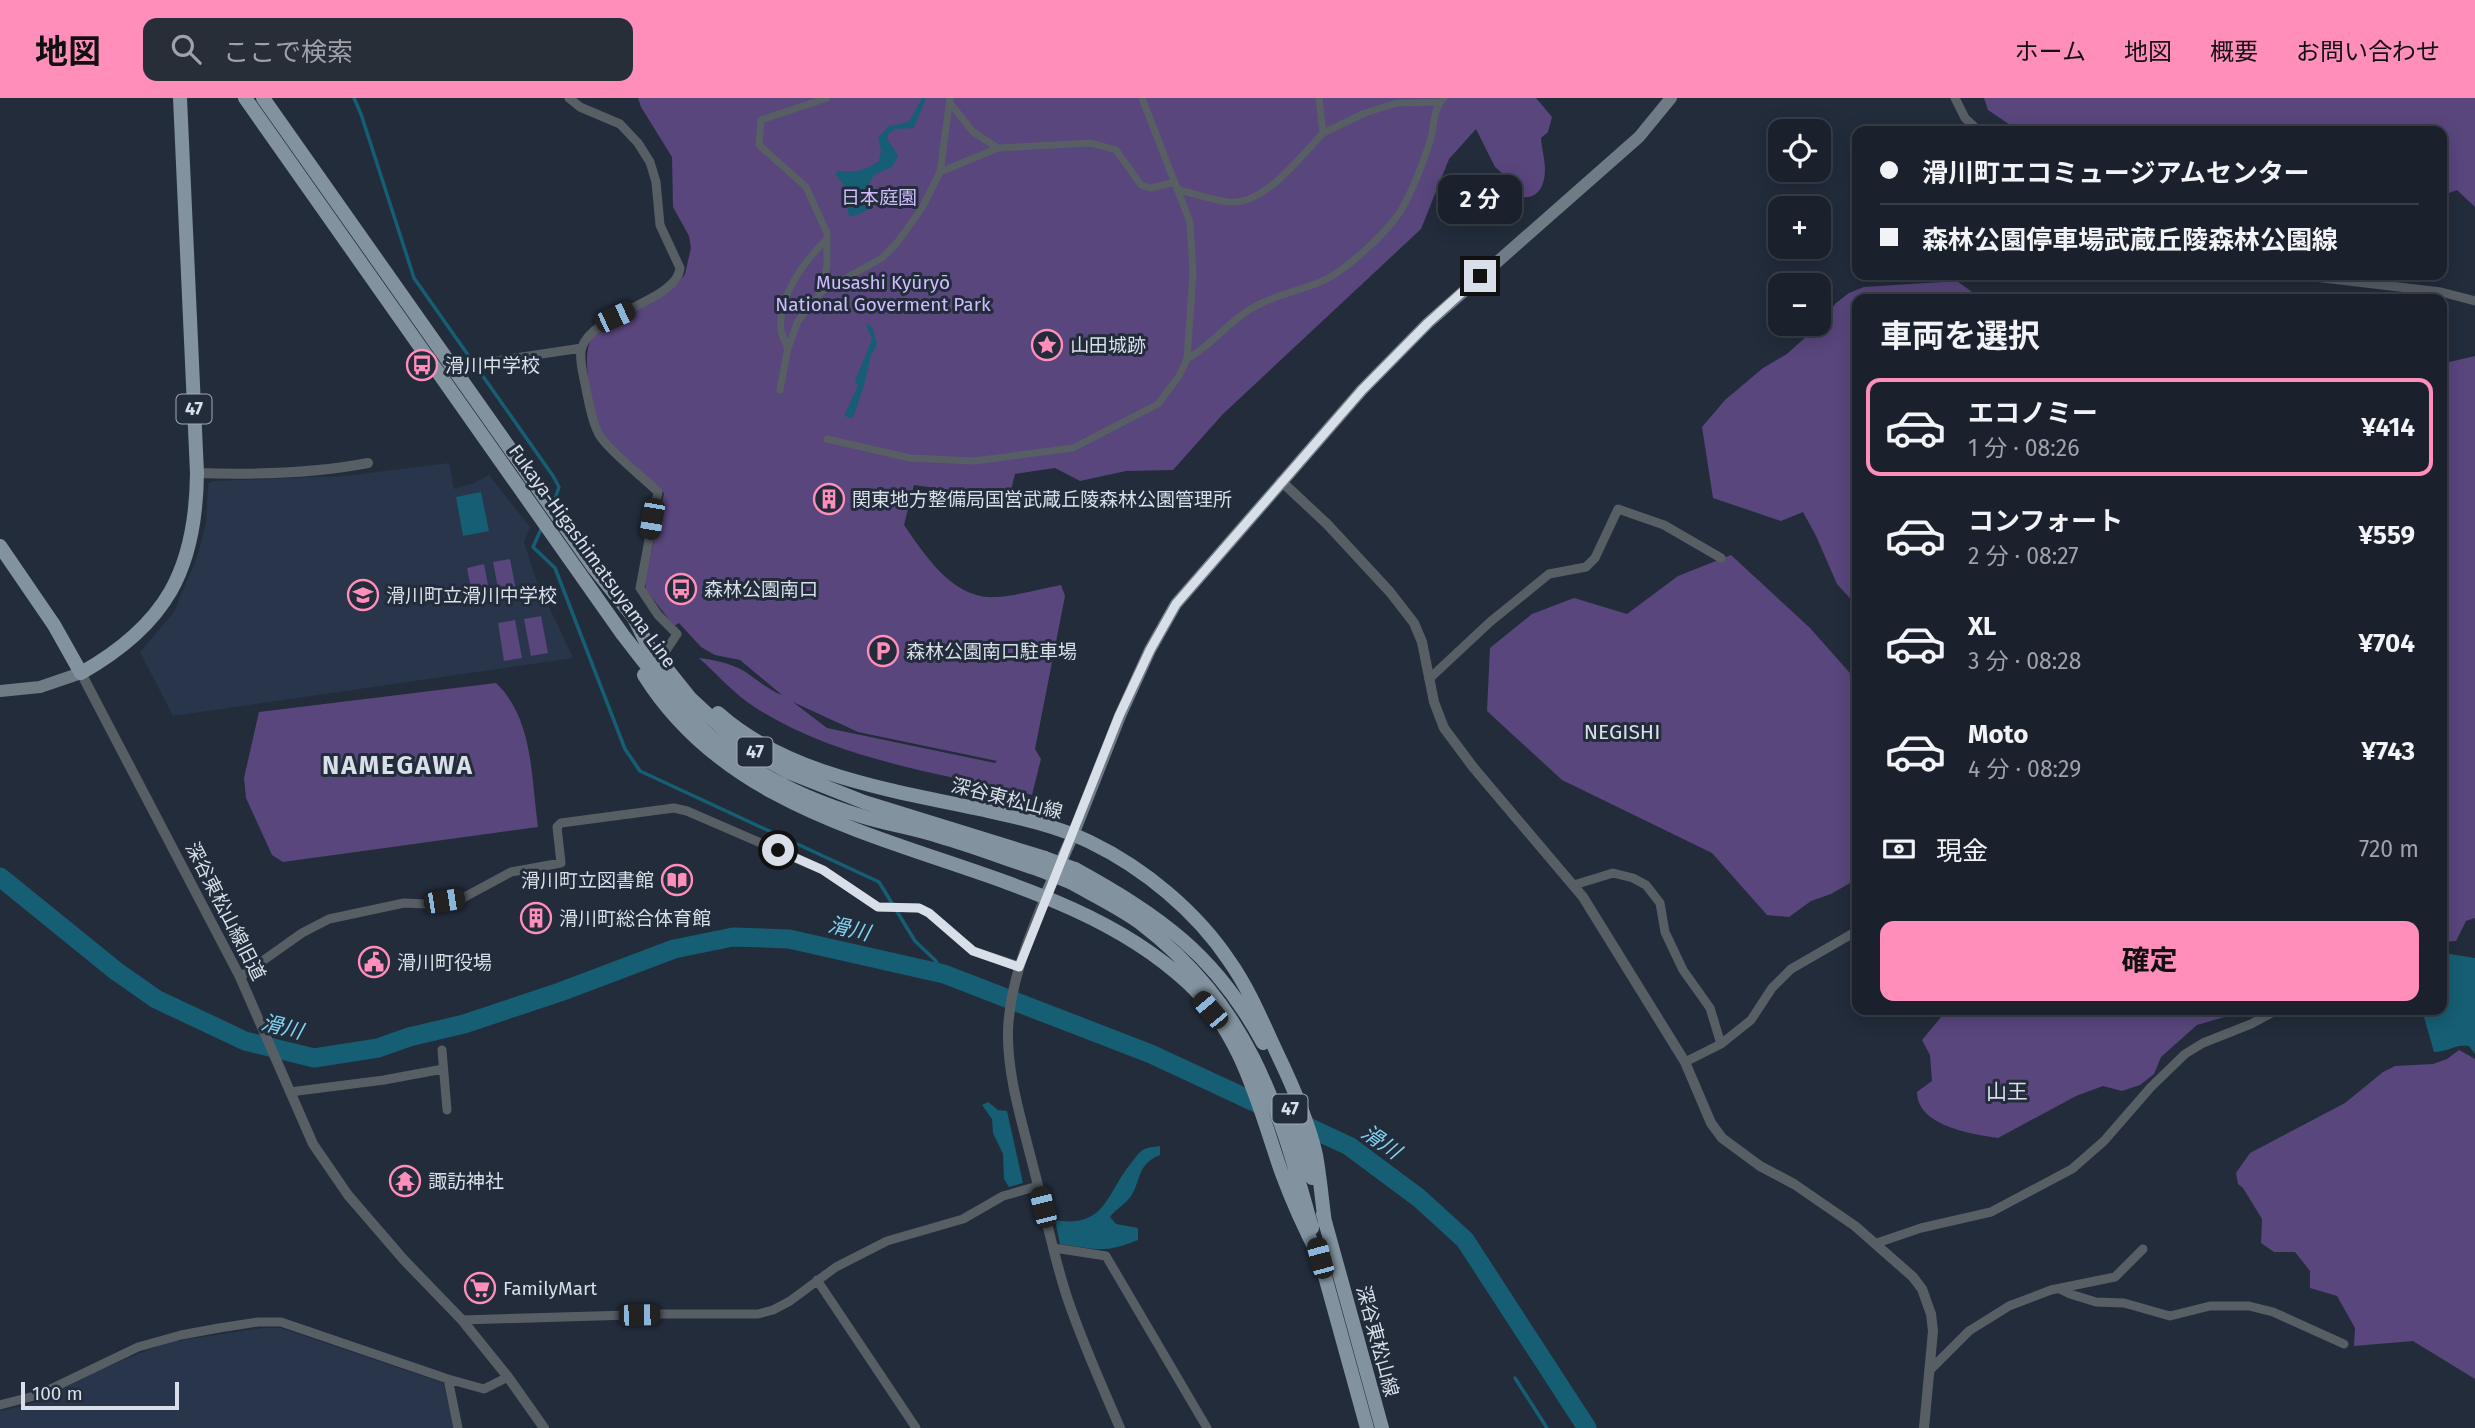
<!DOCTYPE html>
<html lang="ja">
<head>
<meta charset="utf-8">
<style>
  :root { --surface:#1a212c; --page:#272e38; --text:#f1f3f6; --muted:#9fa3a9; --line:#383e48; --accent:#ff8ebb }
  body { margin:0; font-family:"Fira Sans","Noto Sans JP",sans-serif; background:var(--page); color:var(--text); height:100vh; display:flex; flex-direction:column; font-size:26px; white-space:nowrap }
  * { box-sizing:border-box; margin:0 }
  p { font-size:23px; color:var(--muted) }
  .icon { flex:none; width:38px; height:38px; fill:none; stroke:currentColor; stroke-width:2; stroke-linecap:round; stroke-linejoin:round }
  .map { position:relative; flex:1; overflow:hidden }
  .sheet { position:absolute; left:1852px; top:196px; width:595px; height:721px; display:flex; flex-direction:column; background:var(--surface); border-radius:14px; box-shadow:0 4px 18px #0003,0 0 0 2px var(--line) }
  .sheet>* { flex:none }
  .hud { position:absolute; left:1852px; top:28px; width:595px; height:154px; border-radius:14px; box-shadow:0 4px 18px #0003,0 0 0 2px var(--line); display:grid; align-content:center; height:154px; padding:0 28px; background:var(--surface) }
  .fabs { position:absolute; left:1768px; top:21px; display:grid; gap:14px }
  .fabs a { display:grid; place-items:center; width:63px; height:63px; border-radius:14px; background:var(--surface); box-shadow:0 4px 18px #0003,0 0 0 2px var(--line); font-size:35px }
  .scale { position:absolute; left:21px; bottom:18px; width:158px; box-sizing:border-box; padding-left:7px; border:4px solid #d9dfe9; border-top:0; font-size:19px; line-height:24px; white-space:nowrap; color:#d9dfe9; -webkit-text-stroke:5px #232c3b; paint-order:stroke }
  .end { position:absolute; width:32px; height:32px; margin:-16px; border:9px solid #d9dfe9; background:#111; box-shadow:0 0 0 4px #111 }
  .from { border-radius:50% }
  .bubble { position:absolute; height:49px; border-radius:14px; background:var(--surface); box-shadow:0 4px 18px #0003,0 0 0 2px var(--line); font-size:23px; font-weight:700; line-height:49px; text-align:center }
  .car { position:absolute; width:21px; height:42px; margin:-21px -10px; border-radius:9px; box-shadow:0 0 5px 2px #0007; background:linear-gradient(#222 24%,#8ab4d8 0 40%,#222 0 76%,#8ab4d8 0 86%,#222 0) }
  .hud b { display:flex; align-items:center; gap:24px; height:66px; font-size:26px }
  .hud b+b { border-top:2px solid var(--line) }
  .hud i { width:18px; height:18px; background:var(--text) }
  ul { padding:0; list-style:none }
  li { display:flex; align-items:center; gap:21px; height:98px; margin:0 14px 10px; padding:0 14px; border:4px solid transparent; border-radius:14px }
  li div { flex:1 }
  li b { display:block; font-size:26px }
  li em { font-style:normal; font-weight:700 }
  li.selected { border-color:var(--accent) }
  li>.icon { width:63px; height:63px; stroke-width:1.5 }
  h2 { padding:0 28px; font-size:32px; line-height:84px }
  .pay { display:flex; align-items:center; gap:18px; height:77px; padding:0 28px; font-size:26px }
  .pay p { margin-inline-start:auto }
  .cta { display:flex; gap:14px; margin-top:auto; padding:14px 28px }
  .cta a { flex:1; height:80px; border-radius:14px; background:var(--accent); color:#111; font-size:28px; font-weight:700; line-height:80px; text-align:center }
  header { display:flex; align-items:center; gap:42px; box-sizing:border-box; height:98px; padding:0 35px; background:var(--accent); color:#111 }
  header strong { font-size:33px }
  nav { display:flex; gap:38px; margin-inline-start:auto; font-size:24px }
  .search { width:490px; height:63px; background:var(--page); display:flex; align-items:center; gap:18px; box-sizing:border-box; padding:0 24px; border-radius:14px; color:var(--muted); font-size:26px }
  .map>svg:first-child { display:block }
  .built { fill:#28354a }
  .green { fill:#59467d; fill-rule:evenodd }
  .water { fill:#165e73 }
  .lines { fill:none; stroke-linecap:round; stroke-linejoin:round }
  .stream { stroke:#165e73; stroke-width:3.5 }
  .river { stroke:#165e73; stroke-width:19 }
  .pedestrian { stroke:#575f65; stroke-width:7 }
  .minor { stroke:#575f65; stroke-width:9 }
  .tertiary { stroke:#575f65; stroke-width:10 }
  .secondary { stroke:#6f7c86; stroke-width:12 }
  .primary { stroke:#82929e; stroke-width:14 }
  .primary-bridge { stroke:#82929e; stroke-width:14 }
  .route { stroke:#d9dfe9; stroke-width:9 }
  .labels { text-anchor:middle; stroke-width:6; stroke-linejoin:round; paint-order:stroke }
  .shield { fill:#232c3b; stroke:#a2a9b5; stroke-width:2 }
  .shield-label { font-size:18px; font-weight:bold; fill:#d9dfe9 }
  .park-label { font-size:19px; fill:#cfbbfd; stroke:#232c3b }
  .poi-label { font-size:19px; fill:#d9dfe9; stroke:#232c3b; text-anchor:start }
  .street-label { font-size:19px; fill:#d9dfe9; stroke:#232c3b }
  .neighbourhood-label { font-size:21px; fill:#d9dfe9; stroke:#232c3b }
  .water-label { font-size:21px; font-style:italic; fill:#7fd5f2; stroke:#232c3b }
  .district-label { font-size:26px; font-weight:bold; letter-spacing:2px; fill:#d9dfe9; stroke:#232c3b }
</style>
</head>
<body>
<header>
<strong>地図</strong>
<div class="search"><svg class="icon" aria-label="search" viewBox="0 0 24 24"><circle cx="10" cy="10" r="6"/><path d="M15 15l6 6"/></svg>ここで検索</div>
<nav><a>ホーム</a><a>地図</a><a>概要</a><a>お問い合わせ</a></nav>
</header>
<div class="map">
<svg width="2475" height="1330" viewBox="0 0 2475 1330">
  <rect width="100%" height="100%" fill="#232c3b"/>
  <path class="built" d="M449,365L454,391L474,385L489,377L530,429L524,444L536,481L573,560L173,618L140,554L174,514L197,459L206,425L208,386L213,383L344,378Z
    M263,1230H281L443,1285L455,1330H0V1313L29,1306L106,1269L148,1252L169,1244Z"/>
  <path class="green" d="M638,0H1536L1552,19L1548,34L1541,40C1542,55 1548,69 1543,85C1537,105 1511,104 1510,82L1495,69L1476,31L1449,61L1421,131L1223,316L1173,372L1126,373L1080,383L1055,370L1015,376L1009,400L914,387L904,427C925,457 953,502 996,499C1017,498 1040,491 1061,487L1065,498L1035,651L1041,661L1032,697C939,675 838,662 756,610C735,597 717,576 699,560C715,562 730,565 744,573C756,581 770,593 782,597L740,562L715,557L701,549L679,525L674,528L646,492L645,484L664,395C651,383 611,351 605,339C594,319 579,258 592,240C604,224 660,195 679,184L685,176L691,150L689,138L673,109L672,59L641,9ZM793,604L858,634L997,663L995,665L827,630Z
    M1984,0H2475V109L2457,92L2441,98V33H2019L1988,12Z
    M1957,183L1982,201H1857V508L1837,486L1816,438L1803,414L1781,423L1713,400L1702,329L1725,302L1763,270L1787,256L1821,225L1836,205L1849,195L1864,189Z
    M2475,258V820L2466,823L2456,843L2441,844V266Z
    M1731,457L1810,530L1857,583V790L1850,785L1831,796L1811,803L1789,819L1767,817L1712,755L1562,682L1487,613L1490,550L1532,516L1574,500L1627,516L1678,478Z
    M510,461L517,498L500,501L493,464Z
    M484,466L491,503L474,506L467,470Z
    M541,518L548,555L531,558L524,521Z
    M515,522L522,560L504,563L498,525Z
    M496,585C534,621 531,681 538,729L283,764L272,757L246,700L244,680L259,614Z
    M1947,912H2237L2235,916L2197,927L2161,959L2154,976L2140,987L2122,993L2103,988L2076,998L1998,1040C1972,1036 1917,1028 1917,994L1932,983L1930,957L1922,942Z
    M2459,952L2475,961V1281L2413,1243L2354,1248L2355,1230L2337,1198L2310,1190V1173L2295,1154H2274L2261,1145L2262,1121L2243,1090L2238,1086L2236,1075L2250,1055L2345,1005L2383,974L2395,968L2433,966L2447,961Z"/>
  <path class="water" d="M922,0H926C925,3 915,27 914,30L895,31L888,36V42L898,58L892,69L874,77L868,88L872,100L868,112L851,119L848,115L847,91L835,76L838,73C857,74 863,74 879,63L881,52L878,39L889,28L909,24Z
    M868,225L873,231L877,247L871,257L864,287L854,317L852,320L844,318L858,288L855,284C860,267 868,256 872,240L866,228Z
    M481,394L489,433L463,438L456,399Z
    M2450,856L2475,860V956L2469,948C2453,946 2449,954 2434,954L2422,912H2441V857Z
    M988,1004L998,1012L1007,1013L1023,1085L1009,1089L1004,1081L1003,1056L993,1035L992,1021L982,1007Z
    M1160,1048V1057C1134,1067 1142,1088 1127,1103C1121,1109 1115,1112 1110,1119L1116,1126L1138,1130V1142C1104,1156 1095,1151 1060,1146L1055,1122C1106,1131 1106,1095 1132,1064C1135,1060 1139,1054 1143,1052C1147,1049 1155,1049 1160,1048Z"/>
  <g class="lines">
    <path class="stream" d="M354,0L361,16L414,180L553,378L559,389L553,407
      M542,429L533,449L555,470L625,651L640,673L879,784L915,843L935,862L944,876
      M1515,1280L1547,1330"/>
    <path class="river" d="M0,779L116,873L156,901L245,943L314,960L378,950L409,939L464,926L560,894L674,851L733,839L789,841L944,876L1151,956L1349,1048L1419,1100L1465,1142L1587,1330"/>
    <path class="pedestrian" d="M950,5L973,34L998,50
      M1323,35L1365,15L1397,5L1439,4
      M940,74L998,50L1091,45L1116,52L1141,87L1151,90L1175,84
      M1179,92C1195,96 1212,102 1228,104C1264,108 1300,59 1323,35L1319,0
      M821,194L882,160L896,146L922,110L940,74L950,0
      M787,249C786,244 782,238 781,233C777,200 804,163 827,141
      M1187,261C1209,249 1225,228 1246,214C1267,199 1296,194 1320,184C1345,174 1385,136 1400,114C1414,91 1423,65 1431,40C1434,27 1434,8 1444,0
      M780,292L788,250L798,223L821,194L827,168V135L806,89L759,47L761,22L827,0
      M827,341L910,360L974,363L1073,350L1158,306L1179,278L1187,261L1193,175L1190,124L1142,0"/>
    <path class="minor" d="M569,0L580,9L620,26L638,45L650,64L656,84L660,127L680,170C678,202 594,215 582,249C578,260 584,279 586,291C589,305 592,325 600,338C610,354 643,379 658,394L640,490L658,517L677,536L663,557
      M1955,0L1965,20L1979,33
      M2298,177L2441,194L2475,203
      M448,270L582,250
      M1429,581L1490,524L1549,476L1586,469L1595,460L1618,411L1664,427L1721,460
      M1574,787L1613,775L1633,780L1646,787L1660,805L1665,834L1683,872L1710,910L1721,946L1685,964
      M240,879L302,835L329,821L404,805L427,806L461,801L511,774L561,765L557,729L561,725L674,710L687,713L823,772L878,809L919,810L929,815L973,853L1019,868
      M1721,946L1751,922L1772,890L1791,871L1857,833
      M442,952L447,1012
      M290,994L384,982L443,971
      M1877,1145L1921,1130L1991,1114L2072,1071L2104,1043L2151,989L2185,956L2203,945L2251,926L2277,912
      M1054,1150L1106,1158L1207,1330
      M817,1182L916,1330
      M2060,1191L2070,1196L2096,1204L2124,1205L2170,1218L2210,1208H2249L2273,1214L2344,1246
      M462,1222L663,1216H758L773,1212L790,1203L836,1169L887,1143L963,1121L1003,1098L1038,1088
      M1929,1273L1969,1233L2009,1208L2051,1192L2115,1179L2143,1151
      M448,1281L458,1330
      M0,1307L38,1297L138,1249L181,1237L219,1230L258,1224H281L448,1281L484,1291L508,1279"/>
    <path class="tertiary" d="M197,375C254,377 311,376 368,365
      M1281,383L1327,426L1390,494L1414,525L1422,544L1434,604L1444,630L1473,669L1583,799L1685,964L1711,1025L1722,1040L1760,1068L1794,1086L1855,1128L1913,1179L1922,1191L1931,1216L1933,1233L1924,1330
      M81,575L240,879L313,1046L348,1097L404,1162L462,1222L508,1279L544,1330
      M1045,799C1028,842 1010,885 1008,932C1007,978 1022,1024 1033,1068C1045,1112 1053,1158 1068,1202C1083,1246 1102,1288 1120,1330"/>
    <path class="secondary" d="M0,593L40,589L81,575
      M1045,799L1073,737L1120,618L1150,552L1176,506L1362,292L1428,225L1639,39L1671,0"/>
    <path class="primary" d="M245,0L623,537C653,575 681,614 718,645C759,679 811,703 861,718C886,726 913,730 938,738C973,748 1006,761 1040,772
      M263,0L594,470L634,520L647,546L691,601L733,640L770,664L788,674L864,704L1045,760
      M0,448L54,527L81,575C166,527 196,472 197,375L180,0
      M644,577C763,768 1035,742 1188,885C1242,936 1258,1006 1281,1073C1292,1103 1305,1132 1320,1160
      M718,615C788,678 896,693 984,712C1020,720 1057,728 1090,744C1144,770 1197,814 1230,864C1249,891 1262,923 1276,953C1290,982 1309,1026 1316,1057C1320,1079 1322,1103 1325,1125
      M1075,771C1160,818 1216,857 1263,945
      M1070,784C1093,797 1118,809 1139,824C1249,908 1277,1003 1312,1130
      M1294,1022L1312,1080
      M1323,1116L1382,1330
      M1318,1153L1367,1330"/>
    <path class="primary-bridge" d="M1045,760L1075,771
      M1040,772L1070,784"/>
  </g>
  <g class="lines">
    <path class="route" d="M778,752L823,772L878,809L919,810L929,815L973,853L1019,869L1119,618L1150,552L1176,506L1362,292L1428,225L1480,178"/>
  </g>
  <defs>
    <g id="sight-ring" transform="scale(1.575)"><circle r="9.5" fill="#232c3b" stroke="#ff8ebb" stroke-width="1.5"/><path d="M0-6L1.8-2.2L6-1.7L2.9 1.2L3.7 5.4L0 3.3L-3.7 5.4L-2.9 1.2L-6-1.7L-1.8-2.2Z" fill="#ff8ebb"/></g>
    <g id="bus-ring" transform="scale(1.575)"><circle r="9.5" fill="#232c3b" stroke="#ff8ebb" stroke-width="1.5"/><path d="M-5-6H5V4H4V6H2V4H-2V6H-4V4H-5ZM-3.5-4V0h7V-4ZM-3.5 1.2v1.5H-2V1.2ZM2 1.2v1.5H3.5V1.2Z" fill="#ff8ebb"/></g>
    <g id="building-ring" transform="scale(1.575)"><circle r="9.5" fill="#232c3b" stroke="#ff8ebb" stroke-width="1.5"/><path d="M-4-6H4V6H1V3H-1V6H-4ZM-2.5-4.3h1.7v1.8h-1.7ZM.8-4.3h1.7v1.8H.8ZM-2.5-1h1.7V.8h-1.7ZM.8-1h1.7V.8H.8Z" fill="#ff8ebb"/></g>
    <g id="school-ring" transform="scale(1.575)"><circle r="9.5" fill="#232c3b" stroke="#ff8ebb" stroke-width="1.5"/><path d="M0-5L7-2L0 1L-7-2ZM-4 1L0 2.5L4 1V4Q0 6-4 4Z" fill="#ff8ebb"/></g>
    <g id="parking-ring" transform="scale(1.575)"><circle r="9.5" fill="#232c3b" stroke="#ff8ebb" stroke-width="1.5"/><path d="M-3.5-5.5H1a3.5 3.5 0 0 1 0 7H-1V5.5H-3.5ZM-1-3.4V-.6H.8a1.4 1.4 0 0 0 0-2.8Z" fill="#ff8ebb"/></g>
    <g id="library-ring" transform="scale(1.575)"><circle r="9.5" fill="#232c3b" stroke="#ff8ebb" stroke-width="1.5"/><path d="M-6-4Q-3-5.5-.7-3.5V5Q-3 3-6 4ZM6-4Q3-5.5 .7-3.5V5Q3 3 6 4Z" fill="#ff8ebb"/></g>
    <g id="civic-ring" transform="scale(1.575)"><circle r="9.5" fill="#232c3b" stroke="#ff8ebb" stroke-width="1.5"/><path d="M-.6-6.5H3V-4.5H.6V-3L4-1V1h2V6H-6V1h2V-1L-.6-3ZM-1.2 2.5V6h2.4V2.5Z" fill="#ff8ebb"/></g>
    <g id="temple-ring" transform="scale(1.575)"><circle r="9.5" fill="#232c3b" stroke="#ff8ebb" stroke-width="1.5"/><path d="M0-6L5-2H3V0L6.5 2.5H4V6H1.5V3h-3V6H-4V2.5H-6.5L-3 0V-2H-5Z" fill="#ff8ebb"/></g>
    <g id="supermarket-ring" transform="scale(1.575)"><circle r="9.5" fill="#232c3b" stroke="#ff8ebb" stroke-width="1.5"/><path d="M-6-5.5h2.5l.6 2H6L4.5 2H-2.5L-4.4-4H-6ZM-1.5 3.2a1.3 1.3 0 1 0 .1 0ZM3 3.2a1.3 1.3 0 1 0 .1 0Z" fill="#ff8ebb"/></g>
  </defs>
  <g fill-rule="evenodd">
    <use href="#sight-ring" x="1047" y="247"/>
    <use href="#bus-ring" x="422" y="267"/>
    <use href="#building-ring" x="829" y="401"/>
    <use href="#bus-ring" x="681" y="491"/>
    <use href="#school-ring" x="363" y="497"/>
    <use href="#parking-ring" x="883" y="553"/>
    <use href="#library-ring" x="677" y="782"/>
    <use href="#building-ring" x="536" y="820"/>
    <use href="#civic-ring" x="374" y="864"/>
    <use href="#temple-ring" x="405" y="1083"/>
    <use href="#supermarket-ring" x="480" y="1190"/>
  </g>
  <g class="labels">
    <g class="shield">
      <rect x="176.5" y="296.5" width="35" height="29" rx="5"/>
      <rect x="737.5" y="639.5" width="35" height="29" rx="5"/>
      <rect x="1272.5" y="996.5" width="35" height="29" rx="5"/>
    </g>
    <g class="shield-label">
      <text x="194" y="317">47</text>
      <text x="755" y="660">47</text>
      <text x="1290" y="1017">47</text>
    </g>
    <g class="park-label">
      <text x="879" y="106">日本庭園</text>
      <text x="883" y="191">Musashi Kyūryō<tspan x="883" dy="22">National Goverment Park</tspan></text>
    </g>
    <g class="poi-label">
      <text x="1070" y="254">山田城跡</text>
      <text x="445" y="274">滑川中学校</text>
      <text x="852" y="408">関東地方整備局国営武蔵丘陵森林公園管理所</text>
      <text x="704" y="498">森林公園南口</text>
      <text x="386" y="504">滑川町立滑川中学校</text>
      <text x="906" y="560">森林公園南口駐車場</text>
      <text x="654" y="789" text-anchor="end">滑川町立図書館</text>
      <text x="559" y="827">滑川町総合体育館</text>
      <text x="397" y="871">滑川町役場</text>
      <text x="428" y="1090">諏訪神社</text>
      <text x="503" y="1197">FamilyMart</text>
    </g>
    <g class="street-label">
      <text transform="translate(593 458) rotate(54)" y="7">Fukaya-Higashimatsuyama Line</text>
      <text transform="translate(1007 700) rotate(14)" y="7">深谷東松山線</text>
      <text transform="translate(226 813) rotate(63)" y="7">深谷東松山線旧道</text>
      <text transform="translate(1378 1243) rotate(75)" y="7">深谷東松山線</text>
    </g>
    <g class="neighbourhood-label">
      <text x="1622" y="641">NEGISHI</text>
      <text x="2007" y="1001">山王</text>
    </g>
    <g class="water-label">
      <text transform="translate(849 831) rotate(13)" y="7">滑川</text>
      <text transform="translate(282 929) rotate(14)" y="7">滑川</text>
      <text transform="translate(1381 1044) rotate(35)" y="7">滑川</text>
    </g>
    <g class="district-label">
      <text x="398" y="676">NAMEGAWA</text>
    </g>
  </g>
</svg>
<div class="fabs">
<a><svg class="icon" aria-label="locate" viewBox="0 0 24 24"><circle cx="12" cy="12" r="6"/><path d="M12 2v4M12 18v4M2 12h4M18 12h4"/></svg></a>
<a>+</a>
<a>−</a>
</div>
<div class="scale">100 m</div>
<i class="end from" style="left:778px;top:752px"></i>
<i class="end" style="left:1480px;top:178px"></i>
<div class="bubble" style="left:1438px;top:77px;width:84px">2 分</div>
<i class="car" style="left:615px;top:219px;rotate:65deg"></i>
<i class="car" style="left:652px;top:421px;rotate:190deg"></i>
<i class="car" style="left:444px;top:803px;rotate:81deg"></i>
<i class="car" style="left:1210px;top:912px;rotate:320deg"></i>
<i class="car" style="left:1043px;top:1109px;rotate:346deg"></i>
<i class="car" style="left:1320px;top:1160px;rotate:345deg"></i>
<i class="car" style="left:639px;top:1217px;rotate:89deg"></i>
<div class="hud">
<b><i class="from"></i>滑川町エコミュージアムセンター</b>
<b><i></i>森林公園停車場武蔵丘陵森林公園線</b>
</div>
<section class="sheet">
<h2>車両を選択</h2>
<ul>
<li class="selected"><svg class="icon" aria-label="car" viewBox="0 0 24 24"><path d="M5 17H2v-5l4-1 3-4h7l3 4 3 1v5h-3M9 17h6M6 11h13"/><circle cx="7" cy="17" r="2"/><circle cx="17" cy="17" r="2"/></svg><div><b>エコノミー</b><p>1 分 · 08:26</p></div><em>¥414</em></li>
<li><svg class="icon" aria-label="car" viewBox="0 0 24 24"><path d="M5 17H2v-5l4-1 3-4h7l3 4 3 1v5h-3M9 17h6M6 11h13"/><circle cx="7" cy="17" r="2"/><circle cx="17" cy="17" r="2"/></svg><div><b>コンフォート</b><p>2 分 · 08:27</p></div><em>¥559</em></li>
<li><svg class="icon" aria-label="car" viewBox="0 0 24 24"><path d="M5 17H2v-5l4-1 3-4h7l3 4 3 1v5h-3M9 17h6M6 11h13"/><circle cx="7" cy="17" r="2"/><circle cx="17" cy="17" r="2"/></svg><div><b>XL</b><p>3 分 · 08:28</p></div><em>¥704</em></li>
<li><svg class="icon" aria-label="car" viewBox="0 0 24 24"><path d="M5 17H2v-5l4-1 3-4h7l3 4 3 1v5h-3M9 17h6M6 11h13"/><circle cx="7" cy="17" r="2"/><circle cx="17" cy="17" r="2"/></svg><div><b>Moto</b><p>4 分 · 08:29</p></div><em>¥743</em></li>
</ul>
<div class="pay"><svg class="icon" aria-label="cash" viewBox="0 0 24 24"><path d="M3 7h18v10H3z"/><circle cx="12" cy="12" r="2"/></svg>現金<p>720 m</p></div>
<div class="cta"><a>確定</a></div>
</section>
</div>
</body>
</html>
